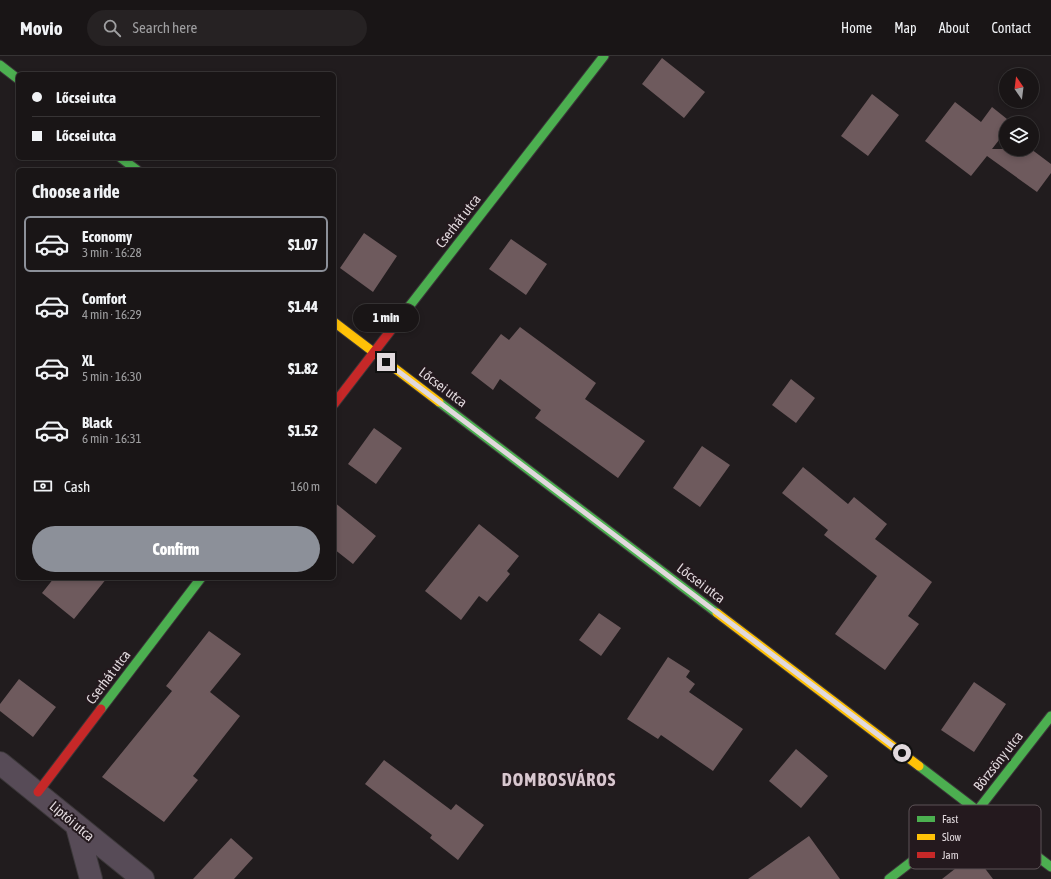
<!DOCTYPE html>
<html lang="en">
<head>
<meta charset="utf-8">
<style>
  :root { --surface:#191516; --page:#262223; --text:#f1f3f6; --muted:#9f9fa1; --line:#373435; --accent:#8c9099 }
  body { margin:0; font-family:"Asap Condensed",sans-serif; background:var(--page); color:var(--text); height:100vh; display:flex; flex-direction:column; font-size:15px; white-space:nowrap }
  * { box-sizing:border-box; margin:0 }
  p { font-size:13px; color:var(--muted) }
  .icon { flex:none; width:22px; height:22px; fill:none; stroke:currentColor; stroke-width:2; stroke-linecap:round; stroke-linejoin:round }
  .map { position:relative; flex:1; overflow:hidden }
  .sheet { position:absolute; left:16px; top:112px; width:320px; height:412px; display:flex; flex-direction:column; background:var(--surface); border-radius:6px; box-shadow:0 2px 6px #0003,0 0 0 1px var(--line) }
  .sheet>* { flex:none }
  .top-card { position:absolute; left:16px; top:16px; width:320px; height:88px; border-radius:6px; box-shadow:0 2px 6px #0003,0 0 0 1px var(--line); display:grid; align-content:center; height:88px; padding:0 16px; background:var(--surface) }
  .needle { width:26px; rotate:346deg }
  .tools { position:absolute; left:999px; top:12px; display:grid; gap:8px }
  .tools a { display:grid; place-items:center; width:40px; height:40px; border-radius:50%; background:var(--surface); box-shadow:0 2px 6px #0003,0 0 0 1px var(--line); font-size:20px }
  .end { position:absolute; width:18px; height:18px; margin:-9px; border:5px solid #e1d9dd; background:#111; box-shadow:0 0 0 2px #111 }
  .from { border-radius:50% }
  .bubble { position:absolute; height:28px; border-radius:14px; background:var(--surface); box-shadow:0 2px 6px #0003,0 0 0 1px var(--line); font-size:13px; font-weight:800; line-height:28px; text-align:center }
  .top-card b { display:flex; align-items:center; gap:14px; height:38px; font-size:15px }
  .top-card b+b { border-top:1px solid var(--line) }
  .top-card i { width:10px; height:10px; background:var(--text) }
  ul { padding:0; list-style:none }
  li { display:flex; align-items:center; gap:12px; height:56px; margin:0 8px 6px; padding:0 8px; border:2px solid transparent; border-radius:6px }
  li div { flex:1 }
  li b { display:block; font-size:15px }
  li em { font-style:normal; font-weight:800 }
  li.current { border-color:var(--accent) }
  li>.icon { width:36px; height:36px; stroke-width:1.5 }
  h2 { padding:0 16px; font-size:18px; line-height:48px }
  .pay { display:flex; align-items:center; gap:10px; height:44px; padding:0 16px; font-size:15px }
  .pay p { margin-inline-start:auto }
  .button { display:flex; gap:8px; margin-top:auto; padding:8px 16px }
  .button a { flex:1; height:46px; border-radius:24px; background:var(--accent); color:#fff; font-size:16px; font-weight:800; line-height:46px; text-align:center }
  header { display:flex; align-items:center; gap:24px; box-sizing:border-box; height:56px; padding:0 20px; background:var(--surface); border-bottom:1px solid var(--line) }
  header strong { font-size:19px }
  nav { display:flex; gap:22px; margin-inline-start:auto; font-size:14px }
  .search { width:280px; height:36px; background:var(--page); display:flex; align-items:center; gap:10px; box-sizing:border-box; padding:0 14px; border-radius:22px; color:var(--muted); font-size:15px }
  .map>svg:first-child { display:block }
  .building { fill:#6e5a5d }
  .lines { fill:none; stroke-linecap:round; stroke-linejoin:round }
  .street-casing { stroke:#3b3739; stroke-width:24 }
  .fast-casing { stroke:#3b3739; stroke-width:11 }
  .slow-casing { stroke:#3b3739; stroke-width:11 }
  .jam-casing { stroke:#3b3739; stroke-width:11 }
  .street { stroke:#574b57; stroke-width:22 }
  .fast { stroke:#4caf50; stroke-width:9 }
  .slow { stroke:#ffc107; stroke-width:9 }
  .jam { stroke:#c62828; stroke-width:9 }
  .route { stroke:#e1d9dd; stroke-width:5 }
  .labels { text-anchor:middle; stroke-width:4; stroke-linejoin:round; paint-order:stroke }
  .street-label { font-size:14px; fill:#e1d9dd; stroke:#24191e }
  .district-label { font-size:18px; font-weight:bold; letter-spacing:1px; fill:#d8c7cf; stroke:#24191e }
  .key { fill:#24191e; stroke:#5d5357; stroke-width:1 }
  .key-label { font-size:11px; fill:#e1d9dd }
</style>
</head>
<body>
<header>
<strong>Movio</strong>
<div class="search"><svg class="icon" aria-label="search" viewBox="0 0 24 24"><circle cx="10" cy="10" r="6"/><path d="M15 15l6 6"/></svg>Search here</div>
<nav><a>Home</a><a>Map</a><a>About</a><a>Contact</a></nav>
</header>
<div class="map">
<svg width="1051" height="823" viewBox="0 0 1051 823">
  <rect width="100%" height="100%" fill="#211c1e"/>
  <path class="building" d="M662,2L705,36L684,62L642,28Z
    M872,38L899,59L868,100L841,80Z
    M955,46L981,66L992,51L1012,67H1006V75L992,93H1031L1051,108V117L1037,136L987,100L971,120L925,85Z
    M364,177L397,200L373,236L340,212Z
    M511,183L547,208L526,239L489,213Z
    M520,271L596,327L585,343L645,385L618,422L535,362L541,354L500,323L493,334L471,317L501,278L509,284Z
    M791,323L815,342L796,367L772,349Z
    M374,372L402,392L376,428L348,408Z
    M702,390L730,409L700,451L673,432Z
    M803,411L848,448L854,441L887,468L875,483L932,526L908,560L919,568L885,614L835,578L877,520L824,479L828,474L782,437Z
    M334,446L376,480L353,508L334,493Z
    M479,468L519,500L507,515L510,518L487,546L479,540L461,564L425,535Z
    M54,522H107L74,563L42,537Z
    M599,557L621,572L601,600L579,584Z
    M209,575L241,598L210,636L240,660L193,720L198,724L164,766L102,721L172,635L166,630Z
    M668,601L690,615L686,621L695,628L689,636L743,673L713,715L661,679L658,683L627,663Z
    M19,623L56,651L33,681L0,655V648Z
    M974,626L1006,648L974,696L941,674Z
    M796,693L828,720L801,752L769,725Z
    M384,704L451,754L456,748L484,769L458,804L430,782L432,779L365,728Z
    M809,780L840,823H748Z
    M231,782L253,802L234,823H193Z
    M974,798L993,823H942Z"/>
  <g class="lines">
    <g class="street-casing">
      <path id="street" d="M0,707L143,823
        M77,771L91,823"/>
    </g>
    <g class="fast-casing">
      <path id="fast" d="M0,9L18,23
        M121,102L137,114
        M408,252L604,0
        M439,346L717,557
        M101,653L201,522
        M919,710L1051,811
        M889,823L977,755L1051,660"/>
    </g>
    <g class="slow-casing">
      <path id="slow" d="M334,266L439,346
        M717,557L919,710"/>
    </g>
    <g class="jam-casing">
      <path id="jam" d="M334,348L408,252
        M38,736L101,653"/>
    </g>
    <use href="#street" class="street"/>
    <use href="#fast" class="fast"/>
    <use href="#slow" class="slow"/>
    <use href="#jam" class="jam"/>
  </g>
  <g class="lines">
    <path class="route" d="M386,306L902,697"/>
  </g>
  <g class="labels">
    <g class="street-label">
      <text transform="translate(458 165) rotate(-52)" y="5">Cserhát utca</text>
      <text transform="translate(443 331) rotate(37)" y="5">Lőcsei utca</text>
      <text transform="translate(701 527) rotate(37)" y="5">Lőcsei utca</text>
      <text transform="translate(108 621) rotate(-53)" y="5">Cserhát utca</text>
      <text transform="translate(998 705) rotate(-52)" y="5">Börzsöny utca</text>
      <text transform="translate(72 765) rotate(40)" y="5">Liptói utca</text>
    </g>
    <g class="district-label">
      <text x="559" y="730">DOMBOSVÁROS</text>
    </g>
  </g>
  <rect x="909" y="749" width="132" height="64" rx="6" class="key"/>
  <rect x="917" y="760" width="18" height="6" fill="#4caf50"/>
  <rect x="917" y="778" width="18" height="6" fill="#ffc107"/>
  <rect x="917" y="796" width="18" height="6" fill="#c62828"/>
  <g class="key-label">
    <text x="942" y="767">Fast</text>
    <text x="942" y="785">Slow</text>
    <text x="942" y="803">Jam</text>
  </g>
</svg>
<div class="tools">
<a><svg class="needle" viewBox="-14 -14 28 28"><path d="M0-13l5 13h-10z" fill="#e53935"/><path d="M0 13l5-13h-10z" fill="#9f9fa1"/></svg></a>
<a><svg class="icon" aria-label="layers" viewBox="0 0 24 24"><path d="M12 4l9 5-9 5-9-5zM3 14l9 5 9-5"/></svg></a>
</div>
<i class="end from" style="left:902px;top:697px"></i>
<i class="end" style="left:386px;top:306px"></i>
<div class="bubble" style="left:353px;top:248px;width:66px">1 min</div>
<div class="top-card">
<b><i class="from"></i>Lőcsei utca</b>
<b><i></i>Lőcsei utca</b>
</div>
<section class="sheet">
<h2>Choose a ride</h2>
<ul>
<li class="current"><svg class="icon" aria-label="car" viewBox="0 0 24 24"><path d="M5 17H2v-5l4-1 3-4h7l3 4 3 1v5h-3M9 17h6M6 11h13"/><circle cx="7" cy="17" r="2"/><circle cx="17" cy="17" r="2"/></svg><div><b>Economy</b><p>3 min · 16:28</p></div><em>$1.07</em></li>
<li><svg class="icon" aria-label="car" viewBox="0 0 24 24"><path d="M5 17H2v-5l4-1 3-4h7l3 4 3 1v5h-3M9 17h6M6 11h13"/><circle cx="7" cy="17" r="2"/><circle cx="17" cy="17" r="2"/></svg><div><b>Comfort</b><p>4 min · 16:29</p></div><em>$1.44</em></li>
<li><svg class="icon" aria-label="car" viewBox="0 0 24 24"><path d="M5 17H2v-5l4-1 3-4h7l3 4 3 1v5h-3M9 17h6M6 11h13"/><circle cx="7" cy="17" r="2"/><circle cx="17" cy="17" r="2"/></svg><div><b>XL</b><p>5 min · 16:30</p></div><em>$1.82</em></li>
<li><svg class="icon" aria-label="car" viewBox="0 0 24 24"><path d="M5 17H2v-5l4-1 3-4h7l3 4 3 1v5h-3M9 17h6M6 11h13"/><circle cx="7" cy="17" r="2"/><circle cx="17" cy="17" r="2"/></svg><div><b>Black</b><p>6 min · 16:31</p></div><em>$1.52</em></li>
</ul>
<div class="pay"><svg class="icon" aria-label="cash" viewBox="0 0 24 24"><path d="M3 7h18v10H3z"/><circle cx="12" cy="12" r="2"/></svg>Cash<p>160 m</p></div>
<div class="button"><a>Confirm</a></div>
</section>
</div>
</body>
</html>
